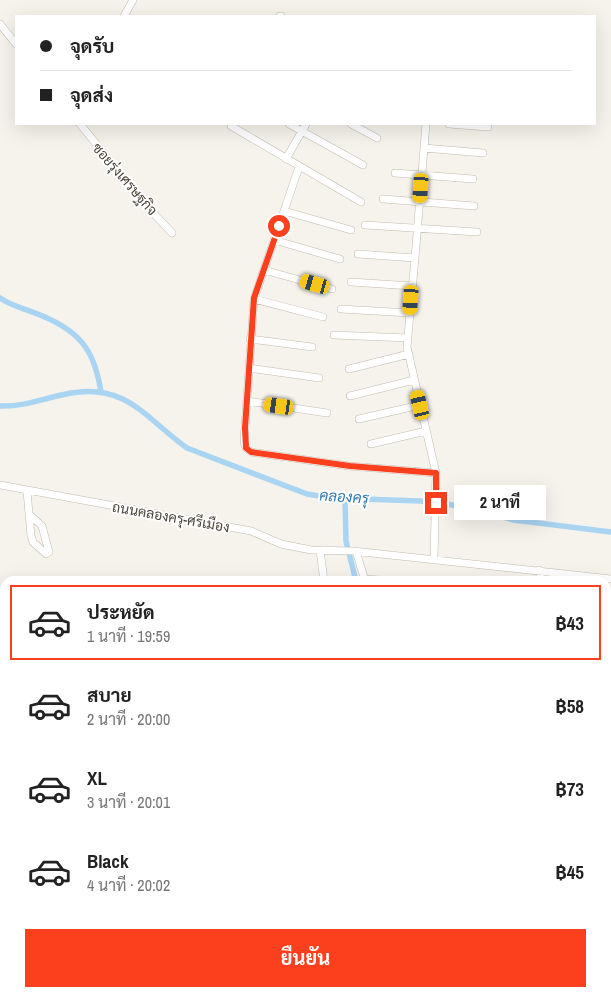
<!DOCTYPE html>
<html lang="th">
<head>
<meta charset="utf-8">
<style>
  :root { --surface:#fff; --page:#f2f2f2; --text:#222; --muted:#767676; --line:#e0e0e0; --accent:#fc3f1d }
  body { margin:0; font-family:"Archivo Narrow",Sarabun,sans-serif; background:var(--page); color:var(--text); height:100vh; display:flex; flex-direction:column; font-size:19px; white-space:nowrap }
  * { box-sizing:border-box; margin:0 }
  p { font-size:16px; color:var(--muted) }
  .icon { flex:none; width:28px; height:28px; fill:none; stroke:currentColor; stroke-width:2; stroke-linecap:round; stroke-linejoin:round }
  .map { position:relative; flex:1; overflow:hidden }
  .panel { position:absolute; left:0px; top:576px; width:611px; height:421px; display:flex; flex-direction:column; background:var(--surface); border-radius:15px 15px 0 0; box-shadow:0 5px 20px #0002 }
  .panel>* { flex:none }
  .banner { position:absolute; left:15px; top:15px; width:581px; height:110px; border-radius:0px; box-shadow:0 5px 20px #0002; display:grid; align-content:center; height:110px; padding:0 25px; background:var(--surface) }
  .end { position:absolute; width:22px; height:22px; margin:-11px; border:6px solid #fc3f1d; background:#fff; box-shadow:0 0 0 2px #fff }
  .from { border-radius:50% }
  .bubble { position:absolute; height:35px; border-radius:0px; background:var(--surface); box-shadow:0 5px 20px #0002; font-size:16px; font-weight:700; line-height:35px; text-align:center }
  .car { position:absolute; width:15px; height:30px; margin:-15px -8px; border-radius:6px; box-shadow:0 0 4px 1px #0007; background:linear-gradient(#f5c518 24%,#345 0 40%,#f5c518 0 76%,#345 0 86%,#f5c518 0) }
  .banner b { display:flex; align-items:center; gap:18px; height:48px; font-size:19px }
  .banner b+b { border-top:1px solid var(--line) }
  .banner i { width:12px; height:12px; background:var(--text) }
  ul { padding:9px 0 0; list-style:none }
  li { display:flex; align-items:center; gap:15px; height:75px; margin:0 10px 8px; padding:0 15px; border:2px solid transparent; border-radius:0px }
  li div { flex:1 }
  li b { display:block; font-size:19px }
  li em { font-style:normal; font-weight:700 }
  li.current { border-color:var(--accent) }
  li>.icon { width:45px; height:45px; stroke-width:1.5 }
  .button { display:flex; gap:10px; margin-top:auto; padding:10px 25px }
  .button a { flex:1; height:58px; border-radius:0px; background:var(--accent); color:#fff; font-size:20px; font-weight:700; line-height:58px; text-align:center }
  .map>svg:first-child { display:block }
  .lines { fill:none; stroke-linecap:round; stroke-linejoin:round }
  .canal { stroke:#a9d4f2; stroke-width:5.5 }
  .minor-casing { stroke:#c2bbae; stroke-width:8 }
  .minor { stroke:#fff; stroke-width:7 }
  .route { stroke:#fc3f1d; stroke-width:6 }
  .labels { text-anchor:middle; stroke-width:4; stroke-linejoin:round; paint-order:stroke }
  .street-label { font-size:14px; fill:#4b4439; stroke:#fff }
  .water-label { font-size:15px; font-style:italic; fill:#2e7ab2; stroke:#fff }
</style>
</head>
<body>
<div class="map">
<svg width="611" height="997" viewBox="0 0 611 997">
  <rect width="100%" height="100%" fill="#f6f3ec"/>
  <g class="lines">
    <path class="canal" d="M0,298C15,308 31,310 47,318C83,334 95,354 101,392
      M0,406C25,407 47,397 71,393C127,383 147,420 187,448L307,494L331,498L420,501L448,504L514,520L611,532
      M345,499L346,541L356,581
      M0,937L5,936
      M396,992L399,997"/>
    <g class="minor-casing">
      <path id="minor" d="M124,16L133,0
        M280,16H281
        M0,24L16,44
        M80,124L145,204L172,233
        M289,124L363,165
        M351,124L377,138
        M449,124L488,127
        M231,126L361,202
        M424,148L483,153
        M286,159L306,124
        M299,167L254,299L244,442L246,448L251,452L349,466L436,473
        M395,173L473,179
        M383,199L474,206
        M284,211L351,230
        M365,225L477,232
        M274,240L340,259
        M358,254L415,258L407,347L436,473L434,560
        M415,258L426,124
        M264,270L332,289
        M351,282L412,286
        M254,299L323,317
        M341,309L410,313
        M334,335L408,338
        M250,339L312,347
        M249,368L319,378
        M349,369L409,354
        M350,396L414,380
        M247,401L327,413
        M359,419L420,405
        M371,444L426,431
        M0,485L251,531L281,544L311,550L353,551L611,579
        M27,491L31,536L33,542L46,554L49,552L42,526L30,515
        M320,550L324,581
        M356,551L365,581
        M539,570L541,581
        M364,579L396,581
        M606,734H611
        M0,770L5,769
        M606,771H611
        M606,806L610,804
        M606,899L611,900
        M95,992L96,997
        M133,992L134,997
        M168,992L169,997
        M204,992L205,997
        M237,992L240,997
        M272,992L273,997
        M39,997L71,992"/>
    </g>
    <use href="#minor" class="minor"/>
  </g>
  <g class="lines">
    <path class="route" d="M279,226L254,298L245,428L246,448L251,452L350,466L436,473V503"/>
  </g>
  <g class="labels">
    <g class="street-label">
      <text transform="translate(125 179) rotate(49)" y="5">ซอยรุ่งเศรษฐกิจ</text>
      <text transform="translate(171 517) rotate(10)" y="5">ถนนคลองครุ-ศรีเมือง</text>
    </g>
    <g class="water-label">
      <text transform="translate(344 497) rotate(4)" y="5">คลองครุ</text>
    </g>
  </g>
</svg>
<i class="end from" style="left:279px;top:226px"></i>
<i class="end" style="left:436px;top:503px"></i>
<div class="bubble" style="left:454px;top:485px;width:92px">2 นาที</div>
<i class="car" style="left:421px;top:188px;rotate:184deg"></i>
<i class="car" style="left:315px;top:284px;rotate:286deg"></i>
<i class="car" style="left:411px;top:300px;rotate:184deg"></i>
<i class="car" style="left:420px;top:405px;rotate:347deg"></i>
<i class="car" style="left:279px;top:406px;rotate:278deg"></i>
<div class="banner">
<b><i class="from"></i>จุดรับ</b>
<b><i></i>จุดส่ง</b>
</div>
<section class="panel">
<ul>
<li class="current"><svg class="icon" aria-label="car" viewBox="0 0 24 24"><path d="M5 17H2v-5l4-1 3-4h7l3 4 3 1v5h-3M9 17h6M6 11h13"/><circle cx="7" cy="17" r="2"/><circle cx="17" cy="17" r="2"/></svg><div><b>ประหยัด</b><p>1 นาที · 19:59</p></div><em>฿43</em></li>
<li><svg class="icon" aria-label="car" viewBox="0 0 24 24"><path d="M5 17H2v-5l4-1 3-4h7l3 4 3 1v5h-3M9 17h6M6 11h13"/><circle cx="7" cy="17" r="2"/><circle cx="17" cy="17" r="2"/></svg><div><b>สบาย</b><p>2 นาที · 20:00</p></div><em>฿58</em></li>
<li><svg class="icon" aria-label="car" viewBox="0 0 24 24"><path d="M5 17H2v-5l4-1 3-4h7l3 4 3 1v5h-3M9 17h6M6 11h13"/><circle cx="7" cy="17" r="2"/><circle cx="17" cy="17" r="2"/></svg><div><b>XL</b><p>3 นาที · 20:01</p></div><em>฿73</em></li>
<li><svg class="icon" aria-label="car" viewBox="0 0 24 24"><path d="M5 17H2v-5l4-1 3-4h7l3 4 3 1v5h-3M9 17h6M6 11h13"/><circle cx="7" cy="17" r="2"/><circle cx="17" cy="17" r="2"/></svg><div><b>Black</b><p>4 นาที · 20:02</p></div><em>฿45</em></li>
</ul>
<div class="button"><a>ยืนยัน</a></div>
</section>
</div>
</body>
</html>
